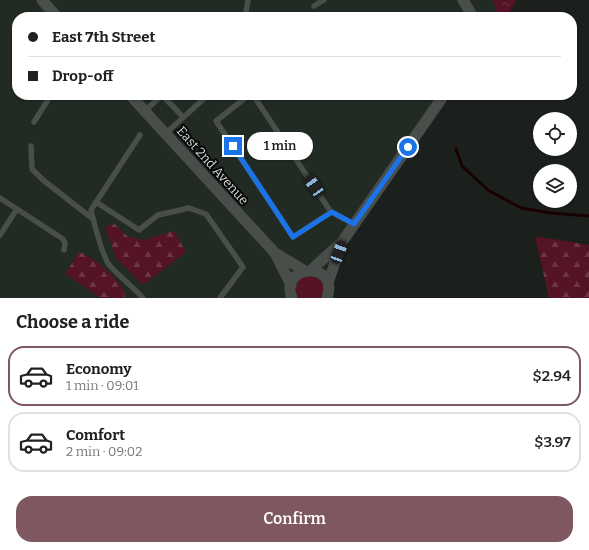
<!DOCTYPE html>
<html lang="en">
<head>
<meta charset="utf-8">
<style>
  :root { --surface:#fff; --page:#f2f2f2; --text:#202124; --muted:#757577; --line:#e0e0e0; --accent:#7f5760 }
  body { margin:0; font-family:Bitter,serif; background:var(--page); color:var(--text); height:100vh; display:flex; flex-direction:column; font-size:15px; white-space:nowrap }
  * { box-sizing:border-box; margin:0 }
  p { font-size:13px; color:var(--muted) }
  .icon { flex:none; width:22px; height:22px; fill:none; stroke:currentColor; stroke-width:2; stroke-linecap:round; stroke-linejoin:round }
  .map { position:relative; height:298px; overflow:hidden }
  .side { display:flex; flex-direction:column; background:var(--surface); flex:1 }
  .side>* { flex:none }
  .top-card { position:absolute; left:12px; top:12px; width:565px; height:88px; border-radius:16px; box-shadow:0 1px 3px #0004; display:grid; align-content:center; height:88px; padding:0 16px; background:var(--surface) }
  .fabs { position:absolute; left:533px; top:112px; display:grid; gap:8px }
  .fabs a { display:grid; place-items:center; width:44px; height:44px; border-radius:50%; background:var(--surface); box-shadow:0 1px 3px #0004; font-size:20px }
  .end { position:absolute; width:18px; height:18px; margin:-9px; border:5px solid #1a73e8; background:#fff; box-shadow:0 0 0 2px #fff }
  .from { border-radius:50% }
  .bubble { position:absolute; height:28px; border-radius:14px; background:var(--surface); box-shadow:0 1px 3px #0004; font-size:13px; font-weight:600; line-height:28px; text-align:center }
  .car { position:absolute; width:12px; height:24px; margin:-12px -6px; border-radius:5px; box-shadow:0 0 3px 1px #0007; background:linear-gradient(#222 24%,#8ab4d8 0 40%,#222 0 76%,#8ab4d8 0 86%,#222 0) }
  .top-card b { display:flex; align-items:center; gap:14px; height:38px; font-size:15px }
  .top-card b+b { border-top:1px solid var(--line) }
  .top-card i { width:10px; height:10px; background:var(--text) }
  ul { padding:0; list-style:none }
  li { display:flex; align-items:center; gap:12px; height:60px; margin:0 8px 6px; padding:0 8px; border:2px solid var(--line); border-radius:16px }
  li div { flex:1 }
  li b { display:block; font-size:15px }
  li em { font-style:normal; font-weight:600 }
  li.active { border-color:var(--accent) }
  li>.icon { width:36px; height:36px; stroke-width:1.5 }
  h2 { padding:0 16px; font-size:18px; line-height:48px }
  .cta { display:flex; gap:8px; margin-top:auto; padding:8px 16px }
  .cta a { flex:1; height:46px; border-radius:16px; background:var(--accent); color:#fff; font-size:16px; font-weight:600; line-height:46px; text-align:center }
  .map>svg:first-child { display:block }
  .built { fill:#212a23 }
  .green { fill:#541425 }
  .forest { fill:url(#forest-firs) }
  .park { fill:url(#park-crowns) }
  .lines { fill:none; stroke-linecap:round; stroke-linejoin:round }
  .stream { stroke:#190004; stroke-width:3 }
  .lane { stroke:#494e4a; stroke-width:5.5 }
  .street { stroke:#494e4a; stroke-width:11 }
  .route { stroke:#1a73e8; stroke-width:5 }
  .labels { text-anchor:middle; stroke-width:4; stroke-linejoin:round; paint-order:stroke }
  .street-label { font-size:13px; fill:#d6d9d6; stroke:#070908 }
</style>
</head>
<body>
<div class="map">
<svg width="589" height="298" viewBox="0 0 589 298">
  <defs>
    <pattern id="forest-firs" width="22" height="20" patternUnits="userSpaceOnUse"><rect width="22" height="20" fill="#541425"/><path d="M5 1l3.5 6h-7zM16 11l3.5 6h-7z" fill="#6c3644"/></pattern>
    <pattern id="park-crowns" width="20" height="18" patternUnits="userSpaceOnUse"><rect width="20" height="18" fill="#541425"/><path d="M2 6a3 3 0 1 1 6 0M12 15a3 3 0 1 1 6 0" fill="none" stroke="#6c3644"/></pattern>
  </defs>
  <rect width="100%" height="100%" fill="#1b201d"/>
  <path class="built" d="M0,0H506L495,17H17V95H442L306,298H0Z"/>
  <path class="green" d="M304,276C307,276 311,276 314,276C324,279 325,291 321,298H298L295,288L300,279Z"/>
  <path class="forest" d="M115,224L127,236L144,240L174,231L186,252L143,285L116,258L105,226Z
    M535,236L589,245V298H549Z
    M79,252C97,258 114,276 125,292L124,298H101L65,274Z"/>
  <path class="park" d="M493,0H517L506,17H498Z"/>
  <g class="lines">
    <path class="stream" d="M456,149L462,166L488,190L521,208L551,213L589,216"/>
    <path class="lane" d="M248,0L246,12L248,17
      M314,6L324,0
      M162,95L183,117
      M249,95L216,121L293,237L331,212L354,224
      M253,95L331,212
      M145,111L162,95
      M34,122L51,95
      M165,134L208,95
      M140,135L91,210C94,222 102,257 110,266C120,277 132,286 143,298
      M31,146L32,169L43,180L93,219
      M0,198L63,239L65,243L64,250
      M96,202L139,230L158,215L189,208L206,214L243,267L220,298
      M0,235L17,209"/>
    <path class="street" d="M42,0L57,17
      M463,0L473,17
      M130,95L275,253L291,285
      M275,253L305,271
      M311,270L342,242L444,95
      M328,283L341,245
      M292,298C278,264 340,260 327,298"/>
  </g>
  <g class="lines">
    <path class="route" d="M233,146L293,237L332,212L354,224L408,147"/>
  </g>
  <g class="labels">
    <g class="street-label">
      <text transform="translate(213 165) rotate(48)" y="5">East 2nd Avenue</text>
    </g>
  </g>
</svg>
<div class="fabs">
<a><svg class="icon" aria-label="locate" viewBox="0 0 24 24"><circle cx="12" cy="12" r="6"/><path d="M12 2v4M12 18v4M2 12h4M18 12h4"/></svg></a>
<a><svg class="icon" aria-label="layers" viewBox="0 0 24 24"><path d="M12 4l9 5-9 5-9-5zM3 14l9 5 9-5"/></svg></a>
</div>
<i class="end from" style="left:408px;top:147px"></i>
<i class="end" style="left:233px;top:146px"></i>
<div class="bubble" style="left:247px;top:132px;width:66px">1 min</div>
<i class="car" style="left:314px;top:186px;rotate:326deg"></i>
<i class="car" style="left:339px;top:252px;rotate:20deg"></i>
<div class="top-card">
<b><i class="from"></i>East 7th Street</b>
<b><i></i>Drop-off</b>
</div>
</div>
<section class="side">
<h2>Choose a ride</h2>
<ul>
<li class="active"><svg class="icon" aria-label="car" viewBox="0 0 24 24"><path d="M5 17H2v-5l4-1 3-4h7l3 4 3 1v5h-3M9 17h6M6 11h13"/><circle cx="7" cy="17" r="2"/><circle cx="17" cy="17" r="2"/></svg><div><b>Economy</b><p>1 min · 09:01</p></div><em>$2.94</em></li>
<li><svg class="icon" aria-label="car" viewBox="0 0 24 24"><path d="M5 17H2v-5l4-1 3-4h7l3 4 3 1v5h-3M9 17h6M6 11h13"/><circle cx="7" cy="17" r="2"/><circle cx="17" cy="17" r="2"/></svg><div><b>Comfort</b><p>2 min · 09:02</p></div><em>$3.97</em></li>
</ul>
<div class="cta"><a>Confirm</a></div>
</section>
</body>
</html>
